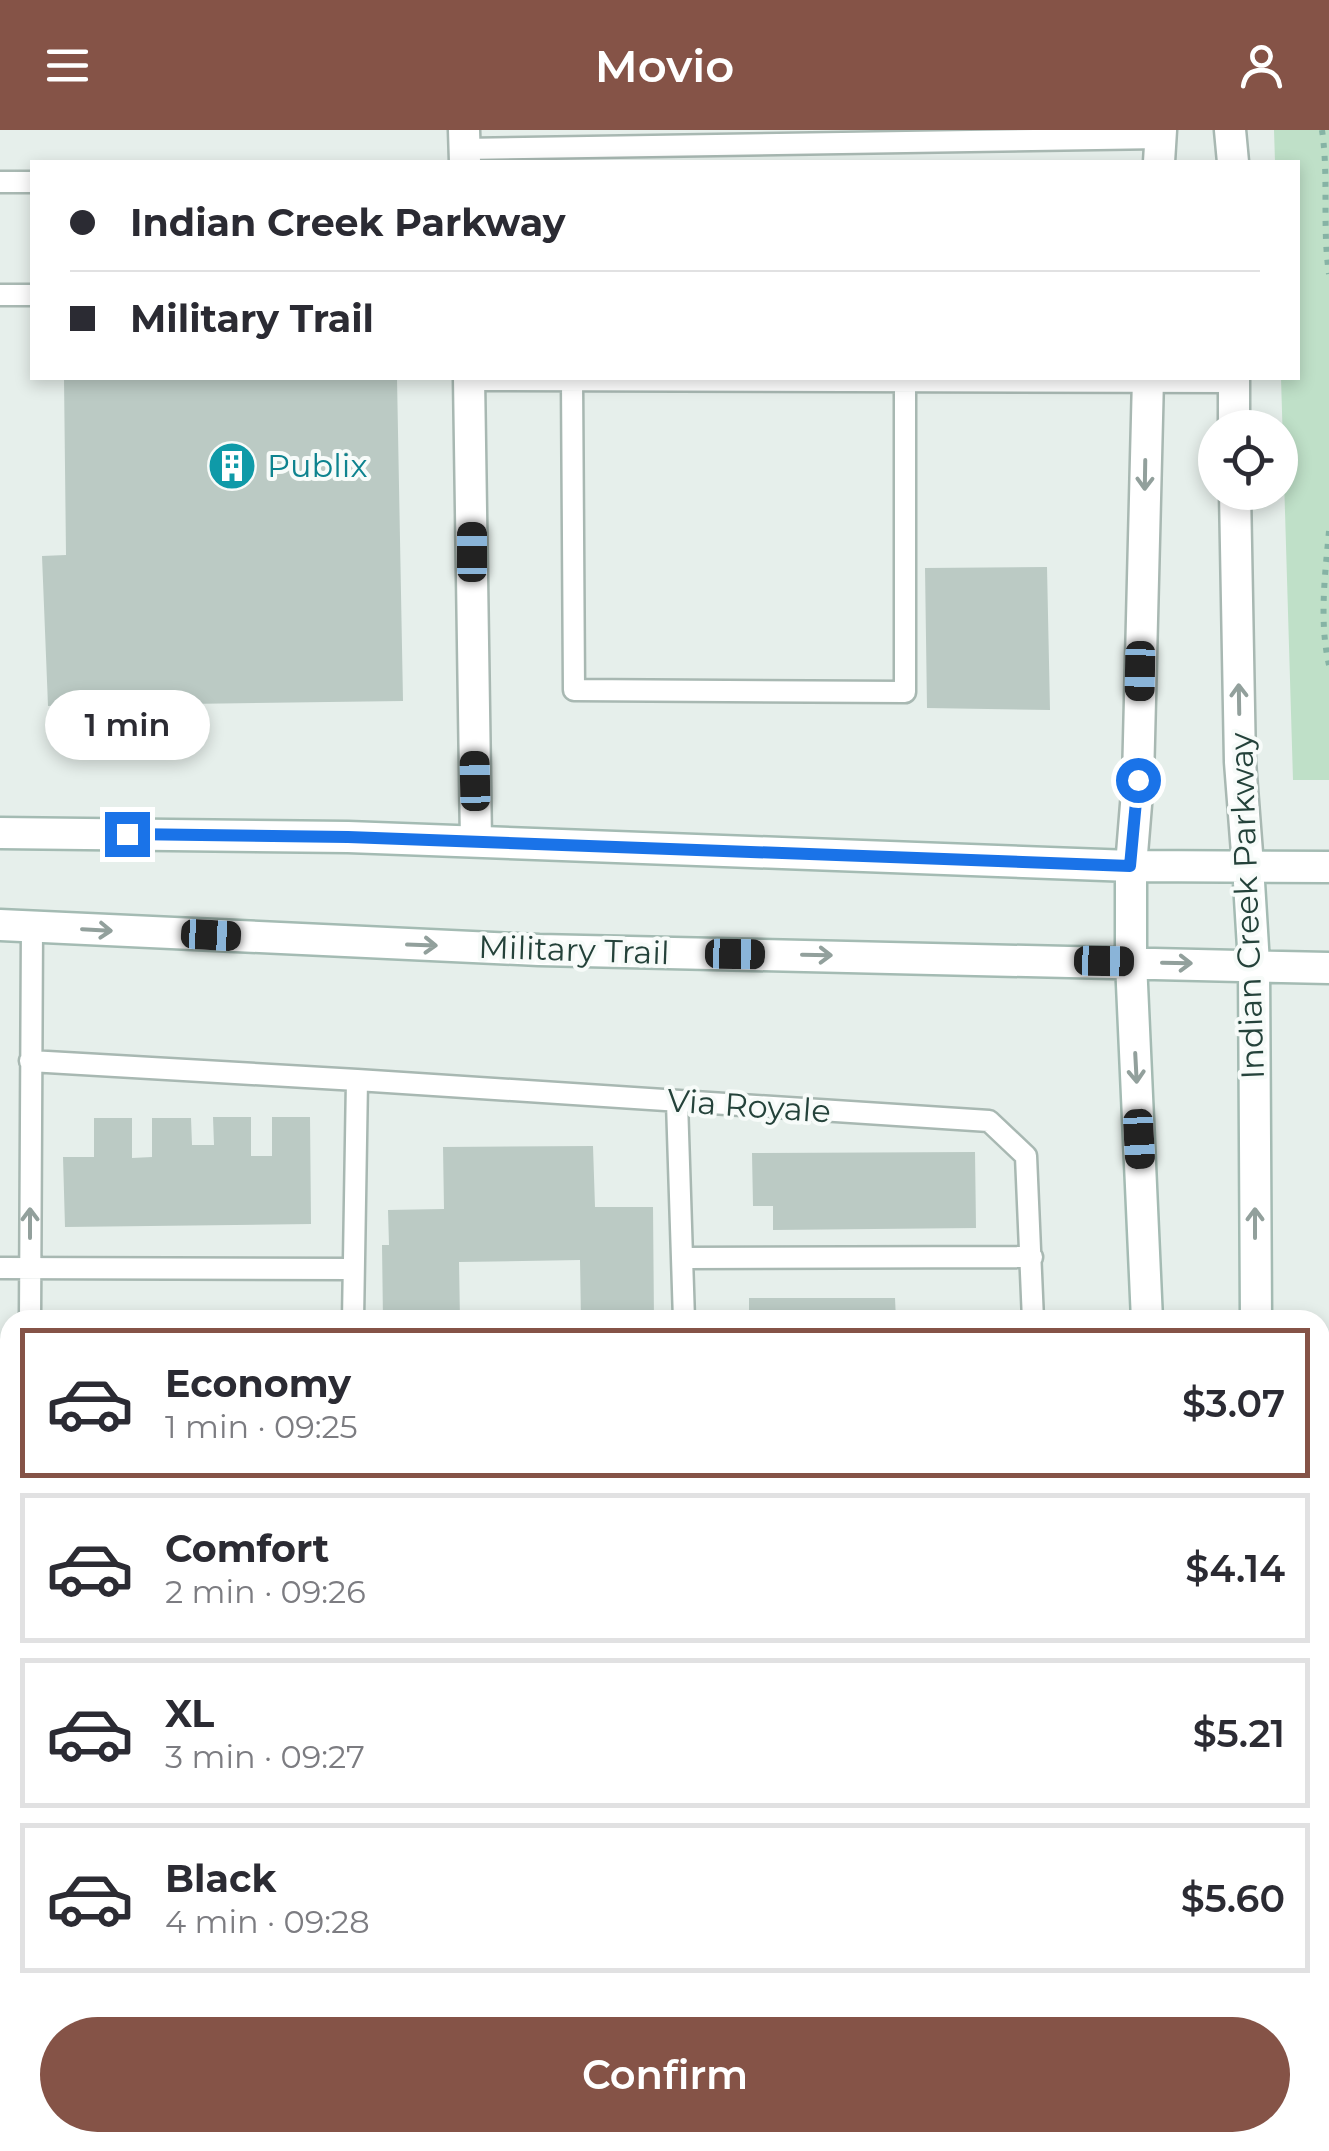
<!DOCTYPE html>
<html lang="en">
<head>
<meta charset="utf-8">
<style>
  :root { --surface:#fff; --page:#f2f2f3; --text:#2b2b33; --muted:#7c7c81; --line:#e1e1e2; --accent:#855347 }
  body { margin:0; font-family:Montserrat,sans-serif; background:var(--page); color:var(--text); height:100vh; display:flex; flex-direction:column; font-size:38px; white-space:nowrap }
  * { box-sizing:border-box; margin:0 }
  p { font-size:32px; color:var(--muted) }
  .icon { flex:none; width:55px; height:55px; fill:none; stroke:currentColor; stroke-width:2; stroke-linecap:round; stroke-linejoin:round }
  .map { position:relative; flex:1; overflow:hidden }
  .sheet { position:absolute; left:0px; top:1180px; width:1330px; height:842px; display:flex; flex-direction:column; background:var(--surface); border-radius:30px 30px 0 0; box-shadow:0 5px 15px #0003 }
  .sheet>* { flex:none }
  .hud { position:absolute; left:30px; top:30px; width:1270px; height:220px; border-radius:0px; box-shadow:0 5px 15px #0003; display:grid; align-content:center; height:220px; padding:0 40px; background:var(--surface) }
  .tools { position:absolute; left:1198px; top:280px; display:grid; gap:20px }
  .tools a { display:grid; place-items:center; width:100px; height:100px; border-radius:50%; background:var(--surface); box-shadow:0 5px 15px #0003; font-size:50px }
  .end { position:absolute; width:45px; height:45px; margin:-22px; border:12px solid #1a73e8; background:#fff; box-shadow:0 0 0 5px #fff }
  .from { border-radius:50% }
  .bubble { position:absolute; height:70px; border-radius:35px; background:var(--surface); box-shadow:0 5px 15px #0003; font-size:32px; font-weight:600; line-height:70px; text-align:center }
  .car { position:absolute; width:30px; height:60px; margin:-30px -15px; border-radius:12px; box-shadow:0 0 8px 2px #0007; background:linear-gradient(#222 24%,#8ab4d8 0 40%,#222 0 76%,#8ab4d8 0 86%,#222 0) }
  .hud b { display:flex; align-items:center; gap:35px; height:95px; font-size:38px }
  .hud b+b { border-top:2px solid var(--line) }
  .hud i { width:25px; height:25px; background:var(--text) }
  ul { padding:18px 0 0; list-style:none }
  li { display:flex; align-items:center; gap:30px; height:150px; margin:0 20px 15px; padding:0 20px; border:5px solid var(--line); border-radius:0px }
  li div { flex:1 }
  li b { display:block; font-size:38px }
  li em { font-style:normal; font-weight:600 }
  li.on { border-color:var(--accent) }
  li>.icon { width:90px; height:90px; stroke-width:1.5 }
  .primary-button { display:flex; gap:20px; margin-top:auto; padding:20px 40px }
  .primary-button a { flex:1; height:115px; border-radius:60px; background:var(--accent); color:#fff; font-size:40px; font-weight:600; line-height:115px; text-align:center }
  header { display:flex; justify-content:space-between; align-items:center; height:130px; padding:0 40px; background:var(--accent); color:#fff; font-size:45px; font-weight:600 }
  .map>svg:first-child { display:block }
  .green { fill:#bfe0c8 }
  .building { fill:#bbcac4 }
  .lines { fill:none; stroke-linecap:round; stroke-linejoin:round }
  .lane-casing { stroke:#a8b8b2; stroke-width:25 }
  .street-casing { stroke:#a8b8b2; stroke-width:35 }
  .secondary-casing { stroke:#a4bbb3; stroke-width:35 }
  .path { stroke:#86b3a5; stroke-width:6; stroke-dasharray:5 8; stroke-linecap:butt }
  .lane { stroke:#fff; stroke-width:20 }
  .street { stroke:#fff; stroke-width:30 }
  .secondary { stroke:#fff; stroke-width:30 }
  .oneway { stroke:#92a09c }
  .route { stroke:#1a73e8; stroke-width:12 }
  .labels { text-anchor:middle; stroke-width:8; stroke-linejoin:round; paint-order:stroke }
  .culture-label { font-size:32px; fill:#0d838f; stroke:#f7fbf9; text-anchor:start }
  .street-label { font-size:32px; fill:#24423a; stroke:#f7fbf9 }
</style>
</head>
<body>
<header><svg class="icon" aria-label="menu" viewBox="0 0 24 24"><path d="M4 6h16M4 12h16M4 18h16"/></svg>Movio<svg class="icon" aria-label="person" viewBox="0 0 24 24"><circle cx="12" cy="8" r="4"/><path d="M4 21q1-7 8-7t8 7"/></svg></header>
<div class="map">
<svg width="1329" height="2021" viewBox="0 0 1329 2021">
  <rect width="100%" height="100%" fill="#e6efeb"/>
  <path class="green" d="M1274,0H1329V650H1293L1281,248H1298V32H1275Z"/>
  <path class="building" d="M64,248H397L403,571L48,576L42,426L66,425Z
    M1047,437L1050,580L927,578L925,438Z
    M213,987H251V1026H272V987H310L311,1094L65,1097L63,1027H94V988H132V1028L152,1027V988H191L192,1015H214Z
    M593,1016L595,1077H653L654,1190H581L580,1130L459,1132L460,1190H383L382,1115H389L388,1080L444,1079L443,1017Z
    M975,1022L976,1098L773,1100V1076H753L752,1023Z
    M749,1168H895L896,1190H749Z
    M0,1374H10V1480H0Z
    M3,1881H10V1991H2Z"/>
  <g class="lines">
    <g class="lane-casing">
      <path id="lane" d="M464,19L1161,8
        M0,52H32
        M0,165H32
        M469,250L1234,252
        M572,250L574,560L905,562V250
        M30,931L357,950L353,1190
        M357,950L989,991L1026,1026L1033,1190
        M677,972L684,1190
        M684,1128L1032,1127
        M0,1138L353,1139
        M30,1190L32,796
        M0,1288L10,1315
        M286,2012V2021
        M443,2012L444,2021
        M607,2021L608,2012
        M762,2021V2012"/>
    </g>
    <g class="street-casing">
      <path id="street" d="M464,0L465,32
        M1230,0L1233,32
        M1159,32L1161,0
        M469,248L476,711
        M1234,298V248
        M1235,362L1240,632L1248,736
        M1131,736L1138,650L1148,248"/>
    </g>
    <g class="secondary-casing">
      <path id="secondary" d="M0,703L348,707L1131,736L1329,737
        M1131,736V832L1147,1190
        M1248,736L1254,834L1256,1190
        M0,795L539,820L1329,838
        M1183,2012V2021
        M1260,2012V2021"/>
    </g>
    <path class="path" d="M1322,0C1329,48 1322,96 1329,144
      M1329,401C1325,446 1319,491 1329,535
      M0,1361H10
      M0,2002L10,2001"/>
    <use href="#lane" class="lane"/>
    <use href="#street" class="street"/>
    <use href="#secondary" class="secondary"/>
  </g>
  <defs><path id="oneway-shaft" d="M-6 0H5M1.5-3L5.5 0L1.5 3" fill="none" stroke-width="1.6" stroke-linecap="round" stroke-linejoin="round" transform="scale(2.5)"/></defs>
  <g class="oneway">
    <use href="#oneway-shaft" transform="translate(1145 345) rotate(91)"/>
    <use href="#oneway-shaft" transform="translate(1239 569) rotate(-91)"/>
    <use href="#oneway-shaft" transform="translate(97 800) rotate(3)"/>
    <use href="#oneway-shaft" transform="translate(422 815) rotate(2)"/>
    <use href="#oneway-shaft" transform="translate(817 825) rotate(1)"/>
    <use href="#oneway-shaft" transform="translate(1177 833) rotate(1)"/>
    <use href="#oneway-shaft" transform="translate(1136 938) rotate(87)"/>
    <use href="#oneway-shaft" transform="translate(30 1093) rotate(-90)"/>
    <use href="#oneway-shaft" transform="translate(1255 1093) rotate(-90)"/>
  </g>
  <g class="lines">
    <path class="route" d="M127,704L348,707L1130,736L1138,650"/>
  </g>
  <defs>
    <g id="building-disc" transform="scale(2.5)"><circle r="9.5" fill="#0f9aa8" stroke="#f7fbf9"/><path d="M-4-6H4V6H1V3H-1V6H-4ZM-2.5-4.3h1.7v1.8h-1.7ZM.8-4.3h1.7v1.8H.8ZM-2.5-1h1.7V.8h-1.7ZM.8-1h1.7V.8H.8Z" fill="#fff"/></g>
  </defs>
  <g fill-rule="evenodd">
    <use href="#building-disc" x="232" y="336"/>
  </g>
  <g class="labels">
    <g class="culture-label">
      <text x="267" y="347">Publix</text>
    </g>
    <g class="street-label">
      <text transform="translate(1247 776) rotate(-92)" y="11">Indian Creek Parkway</text>
      <text transform="translate(574 820) rotate(2)" y="11">Military Trail</text>
      <text transform="translate(749 976) rotate(4)" y="11">Via Royale</text>
    </g>
  </g>
</svg>
<div class="tools">
<a><svg class="icon" aria-label="locate" viewBox="0 0 24 24"><circle cx="12" cy="12" r="6"/><path d="M12 2v4M12 18v4M2 12h4M18 12h4"/></svg></a>
</div>
<i class="end from" style="left:1138px;top:650px"></i>
<i class="end" style="left:127px;top:704px"></i>
<div class="bubble" style="left:45px;top:560px;width:165px">1 min</div>
<i class="car" style="left:472px;top:422px;rotate:0deg"></i>
<i class="car" style="left:1140px;top:541px;rotate:181deg"></i>
<i class="car" style="left:475px;top:651px;rotate:359deg"></i>
<i class="car" style="left:211px;top:805px;rotate:93deg"></i>
<i class="car" style="left:735px;top:824px;rotate:91deg"></i>
<i class="car" style="left:1104px;top:831px;rotate:91deg"></i>
<i class="car" style="left:1139px;top:1009px;rotate:177deg"></i>
<div class="hud">
<b><i class="from"></i>Indian Creek Parkway</b>
<b><i></i>Military Trail</b>
</div>
<section class="sheet">
<ul>
<li class="on"><svg class="icon" aria-label="car" viewBox="0 0 24 24"><path d="M5 17H2v-5l4-1 3-4h7l3 4 3 1v5h-3M9 17h6M6 11h13"/><circle cx="7" cy="17" r="2"/><circle cx="17" cy="17" r="2"/></svg><div><b>Economy</b><p>1 min · 09:25</p></div><em>$3.07</em></li>
<li><svg class="icon" aria-label="car" viewBox="0 0 24 24"><path d="M5 17H2v-5l4-1 3-4h7l3 4 3 1v5h-3M9 17h6M6 11h13"/><circle cx="7" cy="17" r="2"/><circle cx="17" cy="17" r="2"/></svg><div><b>Comfort</b><p>2 min · 09:26</p></div><em>$4.14</em></li>
<li><svg class="icon" aria-label="car" viewBox="0 0 24 24"><path d="M5 17H2v-5l4-1 3-4h7l3 4 3 1v5h-3M9 17h6M6 11h13"/><circle cx="7" cy="17" r="2"/><circle cx="17" cy="17" r="2"/></svg><div><b>XL</b><p>3 min · 09:27</p></div><em>$5.21</em></li>
<li><svg class="icon" aria-label="car" viewBox="0 0 24 24"><path d="M5 17H2v-5l4-1 3-4h7l3 4 3 1v5h-3M9 17h6M6 11h13"/><circle cx="7" cy="17" r="2"/><circle cx="17" cy="17" r="2"/></svg><div><b>Black</b><p>4 min · 09:28</p></div><em>$5.60</em></li>
</ul>
<div class="primary-button"><a>Confirm</a></div>
</section>
</div>
</body>
</html>
